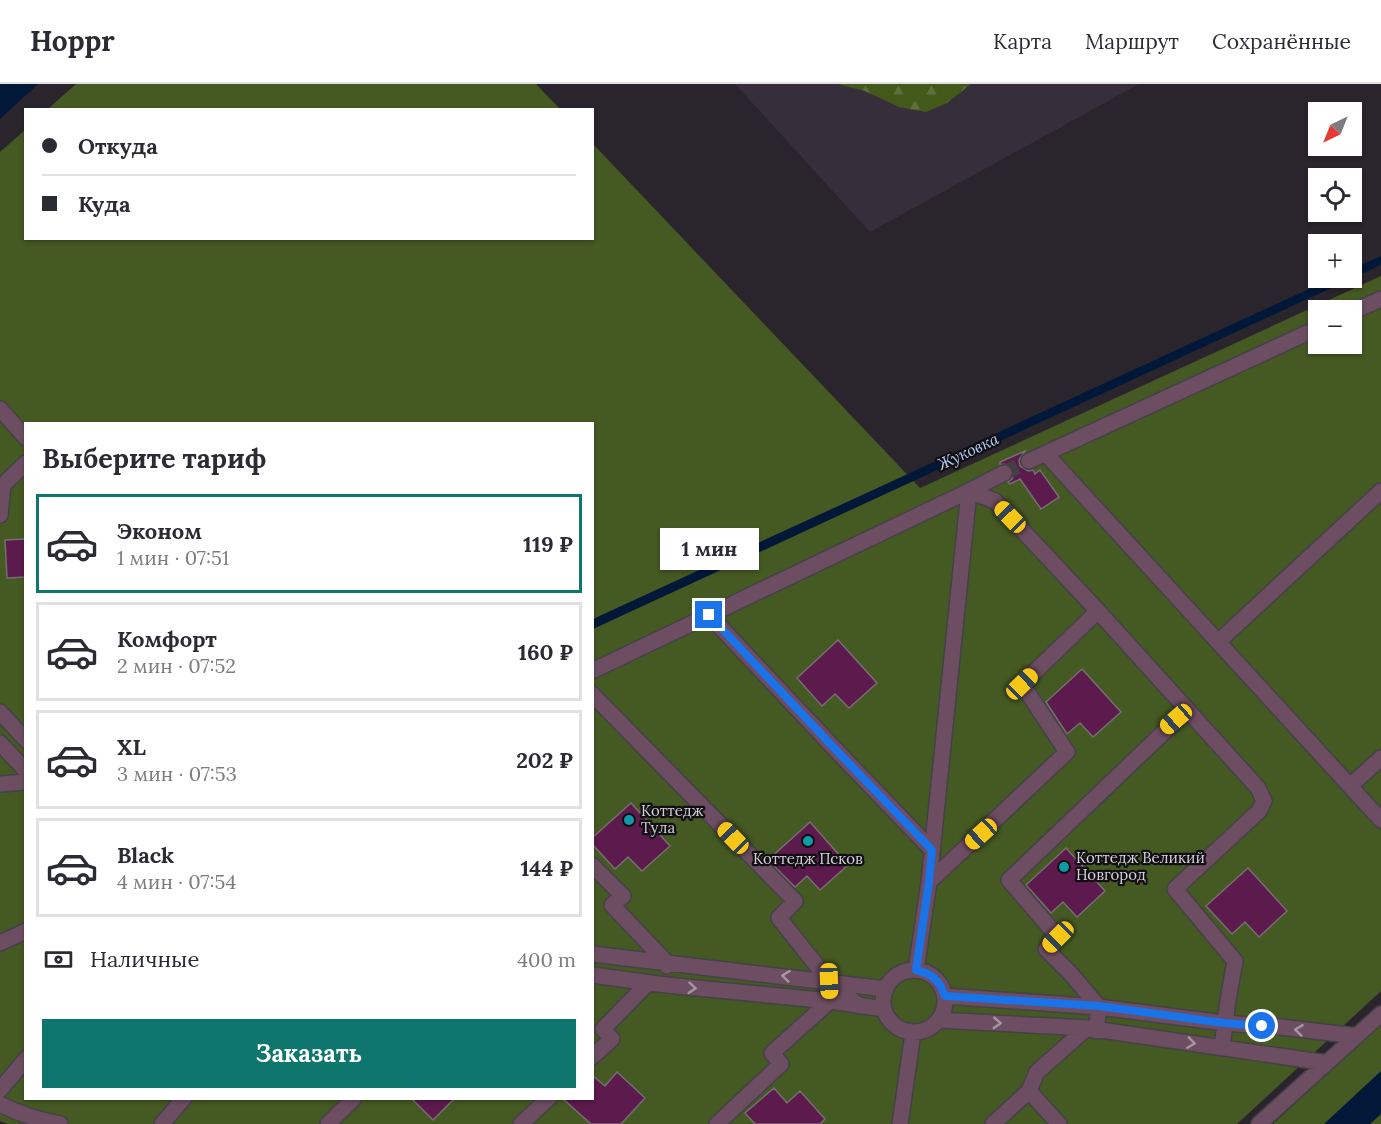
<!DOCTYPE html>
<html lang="ru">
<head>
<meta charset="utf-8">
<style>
  :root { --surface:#fff; --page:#f7f7f7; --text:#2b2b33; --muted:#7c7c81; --line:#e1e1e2; --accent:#0f766e }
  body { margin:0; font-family:Lora,serif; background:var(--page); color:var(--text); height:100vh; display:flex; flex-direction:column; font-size:22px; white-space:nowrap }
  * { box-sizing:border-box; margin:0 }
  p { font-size:20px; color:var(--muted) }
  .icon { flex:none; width:33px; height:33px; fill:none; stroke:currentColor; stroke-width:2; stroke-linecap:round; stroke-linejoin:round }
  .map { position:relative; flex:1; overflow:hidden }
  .side { position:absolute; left:24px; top:338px; width:570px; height:678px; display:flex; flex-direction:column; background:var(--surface); border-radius:0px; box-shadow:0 2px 4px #0004 }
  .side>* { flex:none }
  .hud { position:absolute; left:24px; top:24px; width:570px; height:132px; border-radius:0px; box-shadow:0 2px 4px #0004; display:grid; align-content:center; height:132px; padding:0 18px; background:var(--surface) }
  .needle { width:39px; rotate:223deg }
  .controls { position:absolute; left:1308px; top:18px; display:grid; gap:12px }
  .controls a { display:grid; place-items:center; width:54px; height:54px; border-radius:0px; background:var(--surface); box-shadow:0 2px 4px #0004; font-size:30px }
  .end { position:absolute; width:27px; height:27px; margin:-14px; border:8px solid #1a73e8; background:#fff; box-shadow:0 0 0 3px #fff }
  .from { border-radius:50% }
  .bubble { position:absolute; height:42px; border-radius:0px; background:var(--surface); box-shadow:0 2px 4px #0004; font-size:20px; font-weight:800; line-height:42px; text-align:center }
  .car { position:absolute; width:18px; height:36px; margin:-18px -9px; border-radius:8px; box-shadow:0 0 4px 2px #0007; background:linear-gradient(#f5c518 24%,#345 0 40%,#f5c518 0 76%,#345 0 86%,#f5c518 0) }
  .hud b { display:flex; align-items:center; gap:21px; height:57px; font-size:22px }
  .hud b+b { border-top:2px solid var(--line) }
  .hud i { width:15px; height:15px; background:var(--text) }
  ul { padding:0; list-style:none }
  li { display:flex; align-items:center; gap:18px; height:99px; margin:0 12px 9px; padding:0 6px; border:3px solid var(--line); border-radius:0px }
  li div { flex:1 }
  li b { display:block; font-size:22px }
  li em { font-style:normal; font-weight:800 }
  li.current { border-color:var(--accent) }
  li>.icon { width:54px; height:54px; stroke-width:1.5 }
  h2 { padding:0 18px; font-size:27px; line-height:72px }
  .pay { display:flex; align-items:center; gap:15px; height:66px; padding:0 18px; font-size:22px }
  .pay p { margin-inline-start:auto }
  .button { display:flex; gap:12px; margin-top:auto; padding:12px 18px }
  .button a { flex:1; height:69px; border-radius:0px; background:var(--accent); color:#fff; font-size:24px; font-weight:800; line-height:69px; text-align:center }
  header { display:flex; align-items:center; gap:36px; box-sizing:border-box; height:84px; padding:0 30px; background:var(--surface); border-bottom:2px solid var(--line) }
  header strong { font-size:28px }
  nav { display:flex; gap:33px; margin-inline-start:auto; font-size:21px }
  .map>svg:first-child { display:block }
  .built { fill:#362e3b }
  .green { fill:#455923; fill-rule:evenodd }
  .forest { fill:url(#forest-firs) }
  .water { fill:#011838 }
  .building { fill:#5d1a4d; stroke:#776d74; stroke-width:1.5 }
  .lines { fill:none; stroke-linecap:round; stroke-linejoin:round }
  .minor-tunnel { stroke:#443f46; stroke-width:15; stroke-dasharray:15 8; stroke-linecap:butt }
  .minor-casing { stroke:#454148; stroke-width:18 }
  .minor { stroke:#6d4d61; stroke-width:15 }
  .oneway { stroke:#a696a2 }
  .route { stroke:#1a73e8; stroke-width:8 }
  .culture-dot { fill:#0f9aa8; stroke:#110f13; stroke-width:2 }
  .labels { text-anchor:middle; stroke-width:4.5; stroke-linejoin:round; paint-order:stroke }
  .poi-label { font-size:15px; fill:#d5d2d7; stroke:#110f13; text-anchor:start }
  .water-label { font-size:16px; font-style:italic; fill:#b3cef1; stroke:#110f13 }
</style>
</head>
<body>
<header>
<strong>Hoppr</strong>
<nav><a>Карта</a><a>Маршрут</a><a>Сохранённые</a></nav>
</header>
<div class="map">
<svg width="1381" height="1040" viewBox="0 0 1381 1040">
  <defs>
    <pattern id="forest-firs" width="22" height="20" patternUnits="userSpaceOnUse" patternTransform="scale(1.5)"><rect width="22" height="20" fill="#43591a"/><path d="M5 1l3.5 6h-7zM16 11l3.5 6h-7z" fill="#5d703b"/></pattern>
  </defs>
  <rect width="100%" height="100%" fill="#2a252d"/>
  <path class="built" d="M735,0H1139L870,148Z"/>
  <path class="green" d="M76,0H536L560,25H48Z
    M25,46L26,154H592L593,60L920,404L1381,192V907L1237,1040H8L0,1037V68ZM1318,226H1352V260H1318ZM26,339H592V1014H26Z
    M1381,940V1040H1273Z"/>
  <path class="forest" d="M838,0H971L947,19L926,28L899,23L865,7Z"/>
  <path class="water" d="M0,0H38L0,35Z
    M1381,172V181L593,545V535L1333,194H1352V185Z
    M1381,987V1030L1370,1040H1324Z"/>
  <path class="building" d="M1025,367L1019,376L1020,382L1028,387L1033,386L1035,390L1040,386L1059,413L1041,425L1020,395L1010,400L1008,398L1012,395L1014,390L1013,385L1009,381L1000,380V378Z
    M26,455V493L7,494L5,456Z
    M838,556L877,599L849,624L835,610L822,622L797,594Z
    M1082,585L1121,628L1093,653L1080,639L1067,650L1046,618Z
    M631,719L670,762L642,787L628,773L615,785L592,760V754Z
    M810,738L848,781L820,806L807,792L795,803L768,776Z
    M1066,764L1105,807L1077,833L1063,818L1051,829L1026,801Z
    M1248,784L1287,827L1259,853L1245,838L1232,850L1206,822Z
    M617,988L645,1014L621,1040H591L562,1014H592V991L605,1002Z
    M774,1004L787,1019L800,1007L825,1035L820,1040H755L745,1029Z
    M411,1014H455L433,1036Z"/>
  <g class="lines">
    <path class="minor-tunnel" d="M1004,389L1029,377"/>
    <g class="minor-casing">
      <path id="minor" d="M1352,228L1381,215
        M0,325L26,354
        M1046,370L1381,736
        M1029,377L1318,244
        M969,407L995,417L1098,527L1258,704L1264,717L1259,727L1175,805L1235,877L1228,916L1222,963
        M0,431L3,401L26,379
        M709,531L836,666L932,766
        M1218,558L1381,407
        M592,587L969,407L1004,389
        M592,610L795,817L779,834L829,897L859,922
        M0,628L26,656
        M0,659L26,687
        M0,700L26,698
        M1350,702L1381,674
        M592,781L623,812L612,821L668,880L667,882
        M929,798L1067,668L1022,600L1098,527
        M0,859L26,847
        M592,870L886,905
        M916,886L929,798L969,407
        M883 917a31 31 0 1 1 62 0a31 31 0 1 1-62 0Z
        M592,891L666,901L830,917L884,925
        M945,912L1099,923L1224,939L1280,943L1357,952
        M939,936L1087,944L1327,979
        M1096,947L1099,923L1071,890L1046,865L1058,853L1009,796L1187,626
        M592,973L612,955L603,945L648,899
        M0,1006L26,975
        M1029,1007L1037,988L1087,944
        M0,1020C19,1030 38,1036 60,1040
        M162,1040L184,1014
        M328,1040L354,1014
        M521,1040L549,1014
        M717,1040L781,980L772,969L830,917V912
        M900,1040L913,949
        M993,1040L1029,1007L1059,1040
        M1259,1040L1381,930"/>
    </g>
    <use href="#minor" class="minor"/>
  </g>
  <defs><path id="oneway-chevron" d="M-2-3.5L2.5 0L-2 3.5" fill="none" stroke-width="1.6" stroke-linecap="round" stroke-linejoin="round" transform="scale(1.5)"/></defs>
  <g class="oneway">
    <use href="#oneway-chevron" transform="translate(786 892) rotate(-174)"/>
    <use href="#oneway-chevron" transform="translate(692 904) rotate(5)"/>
    <use href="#oneway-chevron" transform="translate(997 939) rotate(3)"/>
    <use href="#oneway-chevron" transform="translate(1299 946) rotate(-173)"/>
    <use href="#oneway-chevron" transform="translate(1191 959) rotate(8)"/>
  </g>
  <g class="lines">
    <path class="route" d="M709,531L836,666L932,766L929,798L916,886C933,890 939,896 945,912L1099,922L1224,939L1262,942"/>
  </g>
  <g class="culture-dot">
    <circle cx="629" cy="736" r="6"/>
    <circle cx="808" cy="757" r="6"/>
    <circle cx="1064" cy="783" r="6"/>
  </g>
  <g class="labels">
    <g class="poi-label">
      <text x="641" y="732">Коттедж<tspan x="641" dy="17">Тула</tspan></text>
      <text x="1076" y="779">Коттедж Великий<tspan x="1076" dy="17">Новгород</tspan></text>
      <text x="808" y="780" text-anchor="middle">Коттедж Псков</text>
    </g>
    <g class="water-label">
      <text transform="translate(968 367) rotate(-25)" y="6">Жуковка</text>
    </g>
  </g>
</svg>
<div class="controls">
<a><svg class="needle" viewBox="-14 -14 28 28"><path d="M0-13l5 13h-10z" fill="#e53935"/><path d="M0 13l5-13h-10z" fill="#7c7c81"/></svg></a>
<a><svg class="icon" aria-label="locate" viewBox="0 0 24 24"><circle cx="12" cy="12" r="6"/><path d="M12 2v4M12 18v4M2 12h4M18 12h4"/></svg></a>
<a>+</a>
<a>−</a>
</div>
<i class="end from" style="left:1262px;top:942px"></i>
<i class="end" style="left:709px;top:531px"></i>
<div class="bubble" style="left:660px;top:444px;width:99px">1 мин</div>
<i class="car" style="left:1010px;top:433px;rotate:316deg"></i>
<i class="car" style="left:1022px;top:600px;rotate:46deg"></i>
<i class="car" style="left:1176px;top:635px;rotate:229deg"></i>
<i class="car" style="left:981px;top:750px;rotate:228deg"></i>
<i class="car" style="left:733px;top:754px;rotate:316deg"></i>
<i class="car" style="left:1058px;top:853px;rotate:225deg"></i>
<i class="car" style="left:829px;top:897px;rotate:178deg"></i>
<div class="hud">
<b><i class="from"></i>Откуда</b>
<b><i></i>Куда</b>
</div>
<section class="side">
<h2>Выберите тариф</h2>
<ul>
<li class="current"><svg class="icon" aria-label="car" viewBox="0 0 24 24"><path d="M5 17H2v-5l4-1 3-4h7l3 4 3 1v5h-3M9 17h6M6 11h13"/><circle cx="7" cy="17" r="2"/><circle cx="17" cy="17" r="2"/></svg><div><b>Эконом</b><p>1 мин · 07:51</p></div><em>119 ₽</em></li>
<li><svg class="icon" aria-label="car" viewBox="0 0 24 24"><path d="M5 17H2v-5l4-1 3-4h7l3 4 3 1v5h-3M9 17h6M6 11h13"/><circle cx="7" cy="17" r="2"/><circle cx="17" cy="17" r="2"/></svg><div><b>Комфорт</b><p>2 мин · 07:52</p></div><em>160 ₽</em></li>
<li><svg class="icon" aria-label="car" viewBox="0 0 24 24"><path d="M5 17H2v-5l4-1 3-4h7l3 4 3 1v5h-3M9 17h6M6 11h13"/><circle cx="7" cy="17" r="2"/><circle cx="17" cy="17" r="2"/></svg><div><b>XL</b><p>3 мин · 07:53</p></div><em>202 ₽</em></li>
<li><svg class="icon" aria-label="car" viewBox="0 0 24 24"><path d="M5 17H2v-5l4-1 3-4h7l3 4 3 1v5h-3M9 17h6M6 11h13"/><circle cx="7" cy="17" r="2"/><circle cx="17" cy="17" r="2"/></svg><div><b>Black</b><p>4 мин · 07:54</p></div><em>144 ₽</em></li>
</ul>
<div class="pay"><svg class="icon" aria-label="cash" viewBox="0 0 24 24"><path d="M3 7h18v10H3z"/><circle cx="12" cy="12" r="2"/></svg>Наличные<p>400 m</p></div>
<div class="button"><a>Заказать</a></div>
</section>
</div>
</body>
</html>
